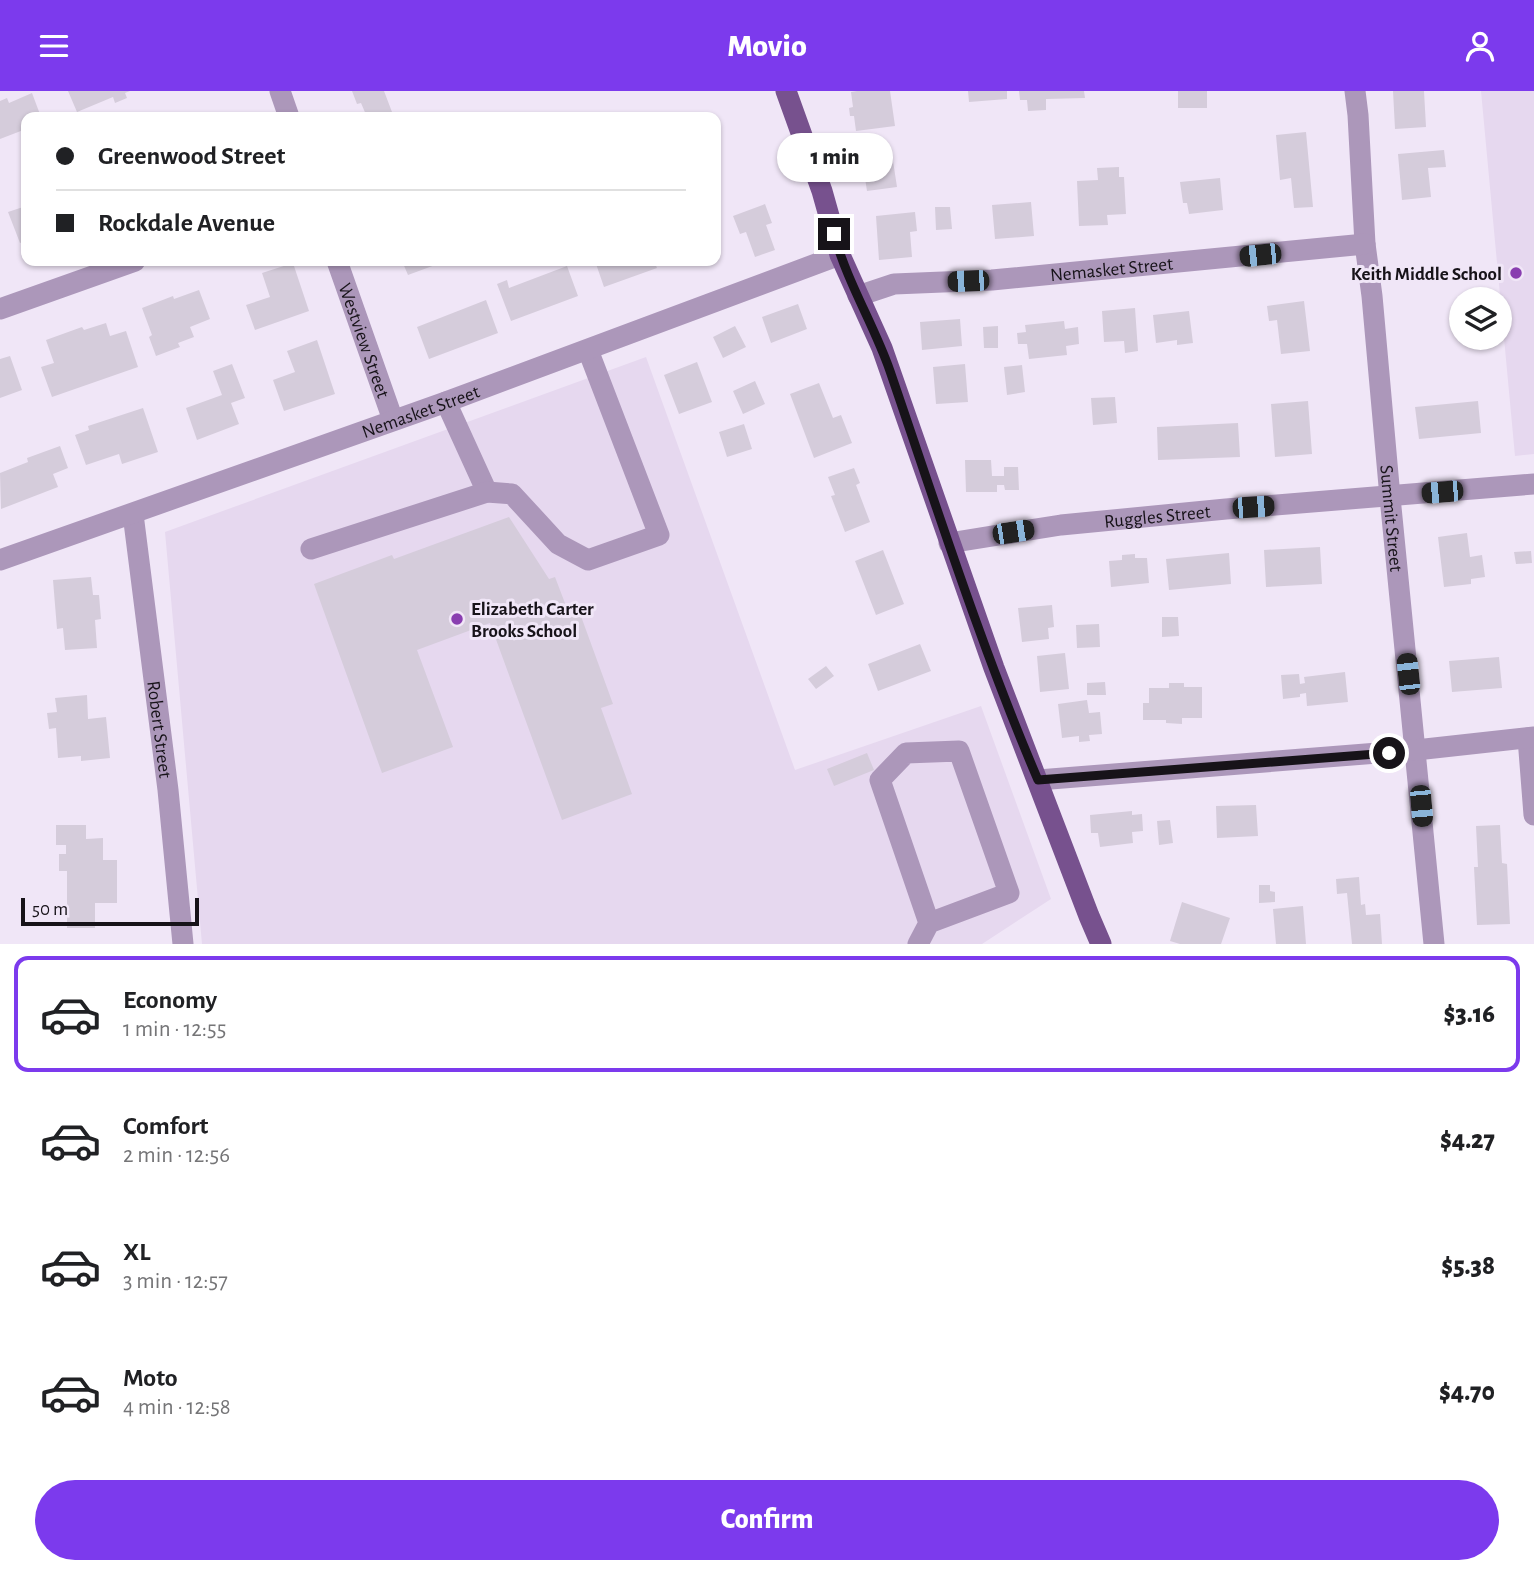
<!DOCTYPE html>
<html lang="en">
<head>
<meta charset="utf-8">
<style>
  :root { --surface:#fff; --page:#f6f6f6; --text:#202124; --muted:#757577; --line:#e0e0e0; --accent:#7c3aed }
  body { margin:0; font-family:"Alegreya Sans",sans-serif; background:var(--page); color:var(--text); height:100vh; display:flex; flex-direction:column; font-size:26px; white-space:nowrap }
  * { box-sizing:border-box; margin:0 }
  p { font-size:23px; color:var(--muted) }
  .icon { flex:none; width:38px; height:38px; fill:none; stroke:currentColor; stroke-width:2; stroke-linecap:round; stroke-linejoin:round }
  .map { position:relative; height:853px; overflow:hidden }
  .details { display:flex; flex-direction:column; background:var(--surface); flex:1 }
  .details>* { flex:none }
  .guide { position:absolute; left:21px; top:21px; width:700px; height:154px; border-radius:14px; box-shadow:0 2px 5px #0004; display:grid; align-content:center; height:154px; padding:0 35px; background:var(--surface) }
  .buttons { position:absolute; left:1449px; top:196px; display:grid; gap:14px }
  .buttons a { display:grid; place-items:center; width:63px; height:63px; border-radius:50%; background:var(--surface); box-shadow:0 2px 5px #0004; font-size:35px }
  .scale { position:absolute; left:21px; bottom:18px; width:178px; box-sizing:border-box; padding-left:7px; border:4px solid #171319; border-top:0; font-size:19px; line-height:24px; white-space:nowrap; color:#171319; -webkit-text-stroke:5px #f0e6f7; paint-order:stroke }
  .end { position:absolute; width:32px; height:32px; margin:-16px; border:9px solid #171319; background:#fff; box-shadow:0 0 0 4px #fff }
  .from { border-radius:50% }
  .bubble { position:absolute; height:49px; border-radius:24px; background:var(--surface); box-shadow:0 2px 5px #0004; font-size:23px; font-weight:800; line-height:49px; text-align:center }
  .car { position:absolute; width:21px; height:42px; margin:-21px -10px; border-radius:9px; box-shadow:0 0 5px 2px #0007; background:linear-gradient(#222 24%,#8ab4d8 0 40%,#222 0 76%,#8ab4d8 0 86%,#222 0) }
  .guide b { display:flex; align-items:center; gap:24px; height:66px; font-size:26px }
  .guide b+b { border-top:2px solid var(--line) }
  .guide i { width:18px; height:18px; background:var(--text) }
  ul { padding:12px 0 0; list-style:none }
  li { display:flex; align-items:center; gap:21px; height:116px; margin:0 14px 10px; padding:0 21px; border:4px solid transparent; border-radius:14px }
  li div { flex:1 }
  li b { display:block; font-size:26px }
  li em { font-style:normal; font-weight:800 }
  li.selected { border-color:var(--accent) }
  li>.icon { width:63px; height:63px; stroke-width:1.5 }
  .primary-button { display:flex; gap:14px; margin-top:auto; padding:14px 35px }
  .primary-button a { flex:1; height:80px; border-radius:42px; background:var(--accent); color:#fff; font-size:28px; font-weight:800; line-height:80px; text-align:center }
  header { display:flex; justify-content:space-between; align-items:center; height:91px; padding:0 35px; background:var(--accent); color:#fff; font-size:32px; font-weight:800 }
  .map>svg:first-child { display:block }
  .built { fill:#e6d8ef }
  .building { fill:#d5ccdb }
  .lines { fill:none; stroke-linecap:round; stroke-linejoin:round }
  .minor { stroke:#ac97ba; stroke-width:21 }
  .major { stroke:#77518e; stroke-width:21 }
  .route { stroke:#171319; stroke-width:9 }
  .poi-dot { fill:#893eb0; stroke:#f0e6f7; stroke-width:2.5 }
  .labels { text-anchor:middle; stroke-width:6; stroke-linejoin:round; paint-order:stroke }
  .street-label { font-size:19px; fill:#171319; stroke:#f0e6f7 }
  .poi-label { font-size:19px; font-weight:bold; fill:#171319; stroke:#f0e6f7; text-anchor:end }
</style>
</head>
<body>
<header><svg class="icon" aria-label="menu" viewBox="0 0 24 24"><path d="M4 6h16M4 12h16M4 18h16"/></svg>Movio<svg class="icon" aria-label="person" viewBox="0 0 24 24"><circle cx="12" cy="8" r="4"/><path d="M4 21q1-7 8-7t8 7"/></svg></header>
<div class="map">
<svg width="1534" height="853" viewBox="0 0 1534 853">
  <rect width="100%" height="100%" fill="#f0e6f7"/>
  <path class="built" d="M1481,0H1534V363L1515,365Z
    M646,266L795,679L981,615L1051,808L982,853H202L165,441Z"/>
  <path class="building" d="M68,0H130L125,2L127,7L115,12L113,6L77,21Z
    M352,0H384L392,21L378,26H367L361,12L357,13Z
    M857,0H890L895,35L856,40L854,25H850L849,17L853,16L851,1Z
    M968,0H1007V8L969,11Z
    M1019,0H1084L1085,7L1046,8V19L1028,20L1027,9H1020Z
    M1178,0H1207V17H1178Z
    M1393,0H1424L1426,36L1395,38Z
    M32,2L41,26H26V38L0,48V10L7,7L9,12Z
    M1306,41L1313,116L1294,117L1291,87L1280,89L1276,44Z
    M891,57L897,96L867,100L861,61Z
    M1444,59L1446,76L1428,77L1431,106L1402,109L1398,63Z
    M1119,76V86H1124L1126,123L1107,124L1108,134L1079,135L1077,90L1098,89L1097,77Z
    M1220,87L1223,119L1189,123L1187,112H1183L1180,91Z
    M1031,111L1034,145L995,148L992,114Z
    M765,113L772,132L766,134L775,159L755,166L746,141L740,143L733,125Z
    M26,115V150L20,152L8,121Z
    M935,116H950L952,138L936,139Z
    M915,121L917,140L910,141L912,166L879,169L876,125Z
    M402,170H446L408,184Z
    M595,170H654L657,177L604,196Z
    M293,172L309,220L255,239L246,214L270,206L262,182Z
    M567,175L578,205L511,230L497,193L507,189L509,197Z
    M199,199L210,228L190,236L194,246L178,252L180,256L156,265L149,246L152,244L142,217L173,205L174,208Z
    M486,209L498,242L429,268L417,236Z
    M1304,210L1310,260L1281,263L1277,229L1269,230L1267,215Z
    M798,213L807,238L771,252L762,226Z
    M1135,217L1138,260L1125,262L1124,250L1104,251L1102,220Z
    M1189,220L1193,252L1177,254V249L1156,252L1153,224Z
    M960,228L962,255L922,259L920,231Z
    M1064,230L1065,238L1078,236L1079,253L1066,255L1067,264L1029,268L1027,253H1018L1017,242L1026,241L1025,234Z
    M106,232L110,245L126,240L138,276L52,306L41,276L54,272L46,249L82,236L84,239Z
    M735,235L746,256L723,267L713,246Z
    M998,235V257H984L983,236Z
    M317,249L335,303L284,320L273,289L295,281L287,260Z
    M10,265L22,299L0,307V268Z
    M697,271L712,311L679,323L664,284Z
    M232,273L245,307L231,312L239,333L197,349L186,317L222,304L213,280Z
    M965,273L968,311L936,313L933,276Z
    M1022,274L1025,301L1007,304L1004,276Z
    M755,290L765,313L743,323L733,300Z
    M819,292L833,327L841,324L852,352L814,367L790,303Z
    M1115,306L1117,332L1093,334L1091,307Z
    M1308,310L1312,363L1275,366L1271,313Z
    M1478,310L1481,342L1419,348L1415,316Z
    M143,317L158,361L122,373L119,363L86,374L75,344L89,339L88,335Z
    M1238,332L1240,366L1158,369L1157,336Z
    M744,333L752,358L727,366L719,341Z
    M60,355L68,377L53,383L58,396L1,418L0,382L28,371L27,367Z
    M965,369H991L992,385H1004V376H1018L1019,399H1005L1004,394H997V401H966Z
    M854,377L860,392L856,394L870,431L845,441L831,405L835,404L828,386Z
    M509,426L549,488L555,486L568,520L578,517L613,613L601,617L632,703L562,729L490,532L417,559L453,656L382,682L314,493L392,464L394,468Z
    M1467,442L1470,466L1482,464L1485,486L1471,488V493L1444,496L1438,446Z
    M1320,456L1322,493L1266,496L1264,459Z
    M883,459L904,513L876,524L855,470Z
    M1531,460L1532,472L1516,473L1514,461Z
    M1229,462L1231,493L1169,499L1166,468Z
    M1135,463V467H1147L1149,492L1111,496L1109,470L1122,469V464Z
    M91,486L93,504H99L101,528L95,529L97,557L65,559L63,537L57,538L53,489Z
    M1052,514L1054,536L1048,537L1049,548L1022,551L1018,517Z
    M1162,526H1178L1179,545L1162,546Z
    M1099,533L1100,556L1077,557L1076,534Z
    M920,553L931,580L878,600L868,573Z
    M1065,562L1069,598L1040,601L1037,565Z
    M1499,566L1502,597L1452,601L1449,570Z
    M826,575L834,585L816,598L808,588Z
    M1345,581L1348,611L1307,615L1306,602L1300,603V606L1283,608L1281,584L1299,583L1300,593L1305,592L1304,586Z
    M1105,591L1106,604H1087V592Z
    M1169,592H1184V596H1202V627H1182V633L1166,632V629H1143V612H1149V597H1169Z
    M87,604L88,628L106,626L110,667L81,670V665L58,667L56,637L49,638L47,622L57,621L55,607Z
    M1087,609L1089,622L1100,621L1102,643L1089,644L1090,650L1079,651V645L1062,647L1058,613Z
    M867,662L874,679L834,695L827,678Z
    M1256,714L1258,745L1217,747L1216,715Z
    M1132,720V724L1142,723L1143,740L1132,741L1133,752L1100,756L1098,742H1091L1090,724Z
    M1170,729L1173,752L1159,754L1157,730Z
    M56,734H86V748L103,747V769H117V812H95V837H67V780H59V763H66V754H56Z
    M1500,734L1502,772L1507,773L1510,833L1477,834L1474,776H1478L1476,735Z
    M1359,786L1361,814L1365,813L1366,824L1380,823L1382,853H1352L1347,802L1337,803L1336,788Z
    M1259,794H1270V800L1275,801V811L1259,812Z
    M1182,811L1230,827L1221,853H1180L1170,850Z
    M1303,815L1306,853H1276L1273,818Z"/>
  <g class="lines">
    <g class="minor">
      <path d="M280,0L289,26"/>
      <path id="s1" d="M1355,0L1358,24L1365,153L1372,205L1390,406L1434,853"/>
      <path id="s2" d="M337,170L393,329"/>
      <path id="s3" d="M858,205L894,193L992,189L1365,153"/>
      <path d="M0,218L135,170"/>
      <path d="M446,311L487,401"/>
      <path id="s4" d="M133,423L168,699L183,853"/>
      <path id="s5" d="M949,452L1061,434L1226,418L1534,393"/>
      <path d="M311,458L487,401L512,403L558,453L588,469L659,444L588,259"/>
      <path id="s6" d="M0,469L446,311L840,164"/>
      <path d="M1528,647L1534,724"/>
      <path d="M1038,689L1416,659L1534,646"/>
      <path d="M918,853L929,832L1009,802L959,660L906,662L880,689L929,832"/>
    </g>
    <path class="major" d="M786,0L822,100L840,164L882,257L994,577L1089,825L1101,853"/>
  </g>
  <g class="lines">
    <path class="route" d="M834,143C847,191 874,234 890,280C937,417 981,556 1038,689L1389,662"/>
  </g>
  <g class="poi-dot">
    <circle cx="1516" cy="182" r="7"/>
    <circle cx="457" cy="528" r="7"/>
  </g>
  <g class="labels">
    <g class="street-label">
      <text dy="7" stroke="none"><textPath href="#s3" startOffset="256">Nemasket Street</textPath></text>
      <text dy="7" stroke="none"><textPath href="#s2" startOffset="84">Westview Street</textPath></text>
      <text dy="7" stroke="none"><textPath href="#s6" startOffset="446">Nemasket Street</textPath></text>
      <text dy="7" stroke="none"><textPath href="#s5" startOffset="210">Ruggles Street</textPath></text>
      <text dy="7" stroke="none"><textPath href="#s1" startOffset="429">Summit Street</textPath></text>
      <text dy="7" stroke="none"><textPath href="#s4" startOffset="217">Robert Street</textPath></text>
    </g>
    <g class="poi-label">
      <text x="1502" y="189">Keith Middle School</text>
      <text x="471" y="524" text-anchor="start">Elizabeth Carter<tspan x="471" dy="22">Brooks School</tspan></text>
    </g>
  </g>
</svg>
<div class="buttons">
<a><svg class="icon" aria-label="layers" viewBox="0 0 24 24"><path d="M12 4l9 5-9 5-9-5zM3 14l9 5 9-5"/></svg></a>
</div>
<div class="scale">50 m</div>
<i class="end from" style="left:1389px;top:662px"></i>
<i class="end" style="left:834px;top:143px"></i>
<div class="bubble" style="left:777px;top:42px;width:116px">1 min</div>
<i class="car" style="left:1260px;top:164px;rotate:264deg"></i>
<i class="car" style="left:968px;top:190px;rotate:268deg"></i>
<i class="car" style="left:1442px;top:401px;rotate:265deg"></i>
<i class="car" style="left:1253px;top:416px;rotate:86deg"></i>
<i class="car" style="left:1013px;top:441px;rotate:81deg"></i>
<i class="car" style="left:1408px;top:583px;rotate:354deg"></i>
<i class="car" style="left:1421px;top:715px;rotate:175deg"></i>
<div class="guide">
<b><i class="from"></i>Greenwood Street</b>
<b><i></i>Rockdale Avenue</b>
</div>
</div>
<section class="details">
<ul>
<li class="selected"><svg class="icon" aria-label="car" viewBox="0 0 24 24"><path d="M5 17H2v-5l4-1 3-4h7l3 4 3 1v5h-3M9 17h6M6 11h13"/><circle cx="7" cy="17" r="2"/><circle cx="17" cy="17" r="2"/></svg><div><b>Economy</b><p>1 min · 12:55</p></div><em>$3.16</em></li>
<li><svg class="icon" aria-label="car" viewBox="0 0 24 24"><path d="M5 17H2v-5l4-1 3-4h7l3 4 3 1v5h-3M9 17h6M6 11h13"/><circle cx="7" cy="17" r="2"/><circle cx="17" cy="17" r="2"/></svg><div><b>Comfort</b><p>2 min · 12:56</p></div><em>$4.27</em></li>
<li><svg class="icon" aria-label="car" viewBox="0 0 24 24"><path d="M5 17H2v-5l4-1 3-4h7l3 4 3 1v5h-3M9 17h6M6 11h13"/><circle cx="7" cy="17" r="2"/><circle cx="17" cy="17" r="2"/></svg><div><b>XL</b><p>3 min · 12:57</p></div><em>$5.38</em></li>
<li><svg class="icon" aria-label="car" viewBox="0 0 24 24"><path d="M5 17H2v-5l4-1 3-4h7l3 4 3 1v5h-3M9 17h6M6 11h13"/><circle cx="7" cy="17" r="2"/><circle cx="17" cy="17" r="2"/></svg><div><b>Moto</b><p>4 min · 12:58</p></div><em>$4.70</em></li>
</ul>
<div class="primary-button"><a>Confirm</a></div>
</section>
</body>
</html>
